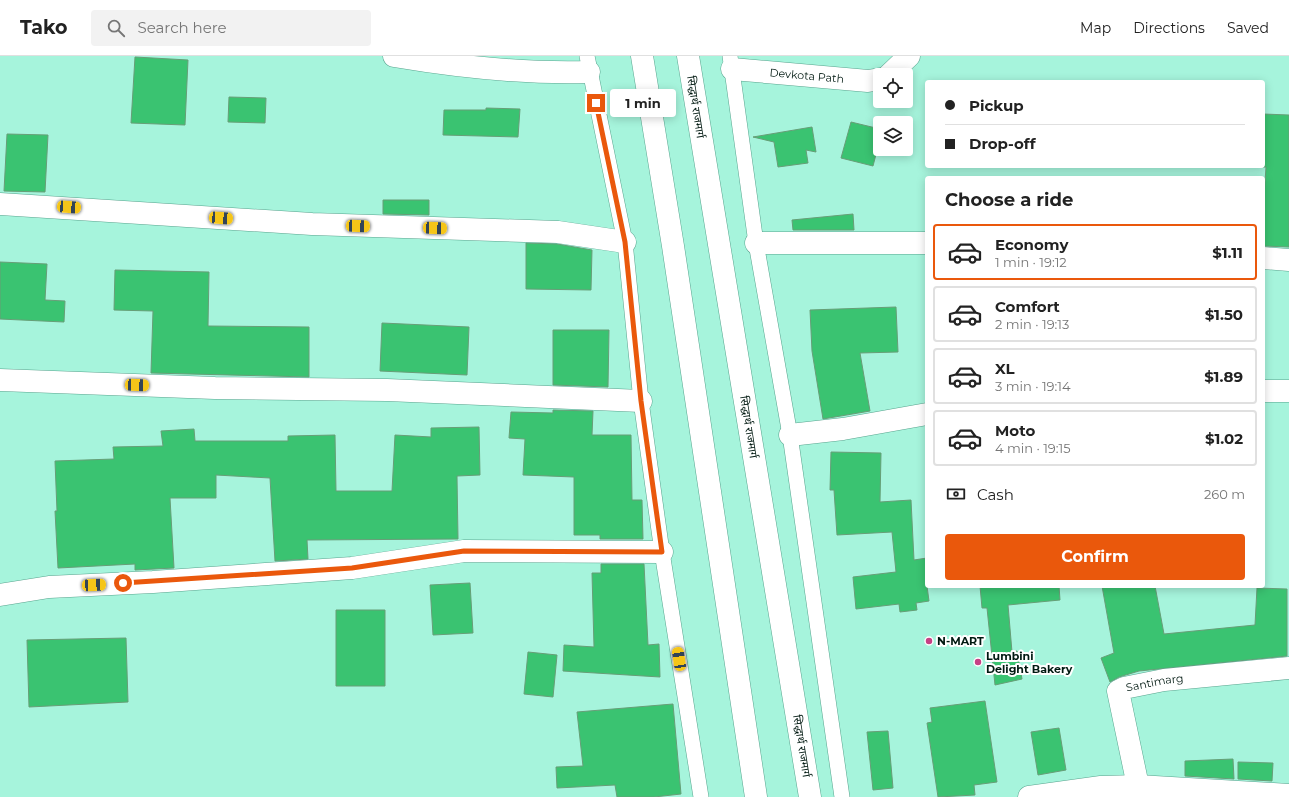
<!DOCTYPE html>
<html lang="en">
<head>
<meta charset="utf-8">
<style>
  :root { --surface:#fff; --page:#f2f2f2; --text:#222; --muted:#767676; --line:#e0e0e0; --accent:#ea580c }
  body { margin:0; font-family:Montserrat,"Noto Sans Devanagari",sans-serif; background:var(--page); color:var(--text); height:100vh; display:flex; flex-direction:column; font-size:15px; white-space:nowrap }
  * { box-sizing:border-box; margin:0 }
  p { font-size:13px; color:var(--muted) }
  .icon { flex:none; width:22px; height:22px; fill:none; stroke:currentColor; stroke-width:2; stroke-linecap:round; stroke-linejoin:round }
  .map { position:relative; flex:1; overflow:hidden }
  .drawer { position:absolute; left:925px; top:120px; width:340px; height:412px; display:flex; flex-direction:column; background:var(--surface); border-radius:4px; box-shadow:0 2px 10px #0003 }
  .drawer>* { flex:none }
  .hud { position:absolute; left:925px; top:24px; width:340px; height:88px; border-radius:4px; box-shadow:0 2px 10px #0003; display:grid; align-content:center; height:88px; padding:0 20px; background:var(--surface) }
  .tools { position:absolute; left:873px; top:12px; display:grid; gap:8px }
  .tools a { display:grid; place-items:center; width:40px; height:40px; border-radius:4px; background:var(--surface); box-shadow:0 2px 10px #0003; font-size:20px }
  .end { position:absolute; width:18px; height:18px; margin:-9px; border:5px solid #ea580c; background:#fff; box-shadow:0 0 0 2px #fff }
  .from { border-radius:50% }
  .bubble { position:absolute; height:28px; border-radius:4px; background:var(--surface); box-shadow:0 2px 10px #0003; font-size:13px; font-weight:700; line-height:28px; text-align:center }
  .car { position:absolute; width:12px; height:24px; margin:-12px -6px; border-radius:5px; box-shadow:0 0 3px 1px #0007; background:linear-gradient(#f5c518 24%,#345 0 40%,#f5c518 0 76%,#345 0 86%,#f5c518 0) }
  .hud b { display:flex; align-items:center; gap:14px; height:38px; font-size:15px }
  .hud b+b { border-top:1px solid var(--line) }
  .hud i { width:10px; height:10px; background:var(--text) }
  ul { padding:0; list-style:none }
  li { display:flex; align-items:center; gap:12px; height:56px; margin:0 8px 6px; padding:0 12px; border:2px solid var(--line); border-radius:4px }
  li div { flex:1 }
  li b { display:block; font-size:15px }
  li em { font-style:normal; font-weight:700 }
  li.on { border-color:var(--accent) }
  li>.icon { width:36px; height:36px; stroke-width:1.5 }
  h2 { padding:0 20px; font-size:18px; line-height:48px }
  .pay { display:flex; align-items:center; gap:10px; height:44px; padding:0 20px; font-size:15px }
  .pay p { margin-inline-start:auto }
  .action { display:flex; gap:8px; margin-top:auto; padding:8px 20px }
  .action a { flex:1; height:46px; border-radius:4px; background:var(--accent); color:#fff; font-size:16px; font-weight:700; line-height:46px; text-align:center }
  header { display:flex; align-items:center; gap:24px; box-sizing:border-box; height:56px; padding:0 20px; background:var(--surface); border-bottom:1px solid var(--line) }
  header strong { font-size:19px }
  nav { display:flex; gap:22px; margin-inline-start:auto; font-size:14px }
  .search { width:280px; height:36px; background:var(--page); display:flex; align-items:center; gap:10px; box-sizing:border-box; padding:0 14px; border-radius:4px; color:var(--muted); font-size:15px }
  .map>svg:first-child { display:block }
  .building { fill:#3ac371; stroke:#679e77 }
  .lines { fill:none; stroke-linecap:round; stroke-linejoin:round }
  .lane-casing { stroke:#58a48e; stroke-width:16 }
  .street-casing { stroke:#58a48e; stroke-width:23 }
  .secondary-casing { stroke:#58a48e; stroke-width:23 }
  .highway-casing { stroke:#58a48e; stroke-width:23 }
  .lane { stroke:#fff; stroke-width:15 }
  .street { stroke:#fff; stroke-width:22 }
  .secondary { stroke:#fff; stroke-width:22 }
  .highway { stroke:#fff; stroke-width:22 }
  .route { stroke:#ea580c; stroke-width:5 }
  .poi-dot { fill:#c64185; stroke:#fff; stroke-width:1.5 }
  .labels { text-anchor:middle; stroke-width:4; stroke-linejoin:round; paint-order:stroke }
  .street-label { font-size:11px; fill:#001911; stroke:#fff }
  .poi-label { font-size:11px; font-weight:bold; fill:#001911; stroke:#fff; text-anchor:start }
</style>
</head>
<body>
<header>
<strong>Tako</strong>
<div class="search"><svg class="icon" aria-label="search" viewBox="0 0 24 24"><circle cx="10" cy="10" r="6"/><path d="M15 15l6 6"/></svg>Search here</div>
<nav><a>Map</a><a>Directions</a><a>Saved</a></nav>
</header>
<div class="map">
<svg width="1289" height="741" viewBox="0 0 1289 741">
  <rect width="100%" height="100%" fill="#a6f4dc"/>
  <path class="building" d="M135,1L188,4L185,69L131,67Z
    M229,41L266,42L265,67L228,66Z
    M486,52L520,53L518,81L443,79L444,54H486Z
    M1263,58L1289,59V191L1263,190V156L1266,111H1263Z
    M851,66L880,73V83L873,110L841,102Z
    M812,71L816,96L806,94L808,107L778,111L774,86L753,81Z
    M7,78L48,79L45,136L4,135Z
    M383,144H429V159L383,158Z
    M853,158L854,174H793L792,164Z
    M526,187L557,188L592,194L591,234L526,233Z
    M0,206L47,208L45,244L65,245L64,266L0,263Z
    M115,214L209,216L208,270L309,271V321L151,317L153,255L114,254Z
    M896,251L898,296L860,297L870,355L823,363L812,295L810,254Z
    M382,267L469,271L467,319L380,315Z
    M553,274H609L608,331L553,329Z
    M553,354L593,355L592,379H631L632,444H642L643,483H600V479H574V421L523,419L525,383L509,382L511,356L553,357Z
    M479,371L480,419L457,420L458,483L307,484L308,503L275,505L270,422L216,419V442H170L174,512L135,514V508L58,512L55,455H57L55,405L114,403L113,391L163,390L161,375L194,373L195,385H288V380L335,379L336,435H392L395,379L431,381V372Z
    M831,396L881,397L880,446L911,444L914,504L927,502V530L929,545L916,547L917,554L900,556L899,548L856,553L853,521L896,516L892,476L837,479L834,434H830Z
    M601,508H644L648,589L659,588L660,621L563,615L564,589L594,591L592,517H601Z
    M470,527L473,577L433,579L430,529Z
    M980,530H1059L1060,544L1008,549L1012,596L1017,595L1022,623L995,629L987,552H982Z
    M1102,530H1155L1164,578L1255,569L1257,532L1287,533V600L1139,615L1119,621L1110,626L1101,602L1114,597Z
    M336,554H385V630H336Z
    M126,582L128,646L29,651L27,584Z
    M528,596L557,599L553,641L524,638Z
    M985,645L997,726L974,729L975,739L938,741L927,667L932,666L930,652Z
    M673,648L681,738L654,741H617L615,729L557,732L556,711L583,710L577,656Z
    M1059,672L1066,714L1038,719L1031,676Z
    M888,675L893,732L873,734L867,676Z
    M1233,703L1234,723L1185,720V705Z
    M1238,706L1273,707L1272,725L1238,723Z"/>
  <g class="lines">
    <g class="lane-casing">
      <path id="lane" d="M587,0L625,186L641,345L662,496L701,741
        M730,0L756,187L790,379L842,741"/>
    </g>
    <g class="street-casing">
      <g id="street">
        <path d="M394,0C459,11 523,18 589,16"/>
        <path id="s1" d="M732,13L868,25L880,23"/>
        <path d="M889,19L909,0"/>
        <path d="M0,148L312,168L558,176L625,186"/>
        <path d="M756,187H927"/>
        <path d="M1263,202L1289,204"/>
        <path d="M0,324L215,332L387,334L641,345"/>
        <path d="M1263,335H1289"/>
        <path d="M790,379L843,373L927,358"/>
        <path d="M0,539L49,531L153,526L352,512L464,495L662,496"/>
        <path id="s2" d="M1138,730L1118,635L1124,632L1164,624L1289,612"/>
      </g>
    </g>
    <g class="secondary-casing">
      <path id="secondary" d="M1029,741L1101,731L1138,730L1289,739"/>
    </g>
    <g class="highway-casing">
      <path id="highway" d="M642,0L673,190L756,741
        M688,0L810,741"/>
    </g>
    <use href="#lane" class="lane"/>
    <use href="#street" class="street"/>
    <use href="#secondary" class="secondary"/>
    <use href="#highway" class="highway"/>
  </g>
  <g class="lines">
    <path class="route" d="M123,527L352,512L464,495L662,496L641,345L625,186L596,47"/>
  </g>
  <g class="poi-dot">
    <circle cx="929" cy="585" r="4"/>
    <circle cx="978" cy="606" r="4"/>
  </g>
  <g class="labels">
    <g class="street-label">
      <text dy="4" stroke="none"><textPath href="#s1" startOffset="75">Devkota Path</textPath></text>
      <text transform="translate(696 51) rotate(81)" y="4">सिद्धार्थ राजमार्ग</text>
      <text transform="translate(749 371) rotate(81)" y="4">सिद्धार्थ राजमार्ग</text>
      <text dy="4" stroke="none"><textPath href="#s2" startOffset="135">Santimarg</textPath></text>
      <text transform="translate(802 690) rotate(81)" y="4">सिद्धार्थ राजमार्ग</text>
    </g>
    <g class="poi-label">
      <text x="937" y="589">N-MART</text>
      <text x="986" y="604">Lumbini<tspan x="986" dy="13">Delight Bakery</tspan></text>
    </g>
  </g>
</svg>
<div class="tools">
<a><svg class="icon" aria-label="locate" viewBox="0 0 24 24"><circle cx="12" cy="12" r="6"/><path d="M12 2v4M12 18v4M2 12h4M18 12h4"/></svg></a>
<a><svg class="icon" aria-label="layers" viewBox="0 0 24 24"><path d="M12 4l9 5-9 5-9-5zM3 14l9 5 9-5"/></svg></a>
</div>
<i class="end from" style="left:123px;top:527px"></i>
<i class="end" style="left:596px;top:47px"></i>
<div class="bubble" style="left:610px;top:33px;width:66px">1 min</div>
<i class="car" style="left:69px;top:151px;rotate:94deg"></i>
<i class="car" style="left:221px;top:162px;rotate:94deg"></i>
<i class="car" style="left:358px;top:170px;rotate:92deg"></i>
<i class="car" style="left:435px;top:172px;rotate:92deg"></i>
<i class="car" style="left:137px;top:329px;rotate:92deg"></i>
<i class="car" style="left:94px;top:529px;rotate:87deg"></i>
<i class="car" style="left:679px;top:603px;rotate:351deg"></i>
<div class="hud">
<b><i class="from"></i>Pickup</b>
<b><i></i>Drop-off</b>
</div>
<section class="drawer">
<h2>Choose a ride</h2>
<ul>
<li class="on"><svg class="icon" aria-label="car" viewBox="0 0 24 24"><path d="M5 17H2v-5l4-1 3-4h7l3 4 3 1v5h-3M9 17h6M6 11h13"/><circle cx="7" cy="17" r="2"/><circle cx="17" cy="17" r="2"/></svg><div><b>Economy</b><p>1 min · 19:12</p></div><em>$1.11</em></li>
<li><svg class="icon" aria-label="car" viewBox="0 0 24 24"><path d="M5 17H2v-5l4-1 3-4h7l3 4 3 1v5h-3M9 17h6M6 11h13"/><circle cx="7" cy="17" r="2"/><circle cx="17" cy="17" r="2"/></svg><div><b>Comfort</b><p>2 min · 19:13</p></div><em>$1.50</em></li>
<li><svg class="icon" aria-label="car" viewBox="0 0 24 24"><path d="M5 17H2v-5l4-1 3-4h7l3 4 3 1v5h-3M9 17h6M6 11h13"/><circle cx="7" cy="17" r="2"/><circle cx="17" cy="17" r="2"/></svg><div><b>XL</b><p>3 min · 19:14</p></div><em>$1.89</em></li>
<li><svg class="icon" aria-label="car" viewBox="0 0 24 24"><path d="M5 17H2v-5l4-1 3-4h7l3 4 3 1v5h-3M9 17h6M6 11h13"/><circle cx="7" cy="17" r="2"/><circle cx="17" cy="17" r="2"/></svg><div><b>Moto</b><p>4 min · 19:15</p></div><em>$1.02</em></li>
</ul>
<div class="pay"><svg class="icon" aria-label="cash" viewBox="0 0 24 24"><path d="M3 7h18v10H3z"/><circle cx="12" cy="12" r="2"/></svg>Cash<p>260 m</p></div>
<div class="action"><a>Confirm</a></div>
</section>
</div>
</body>
</html>
